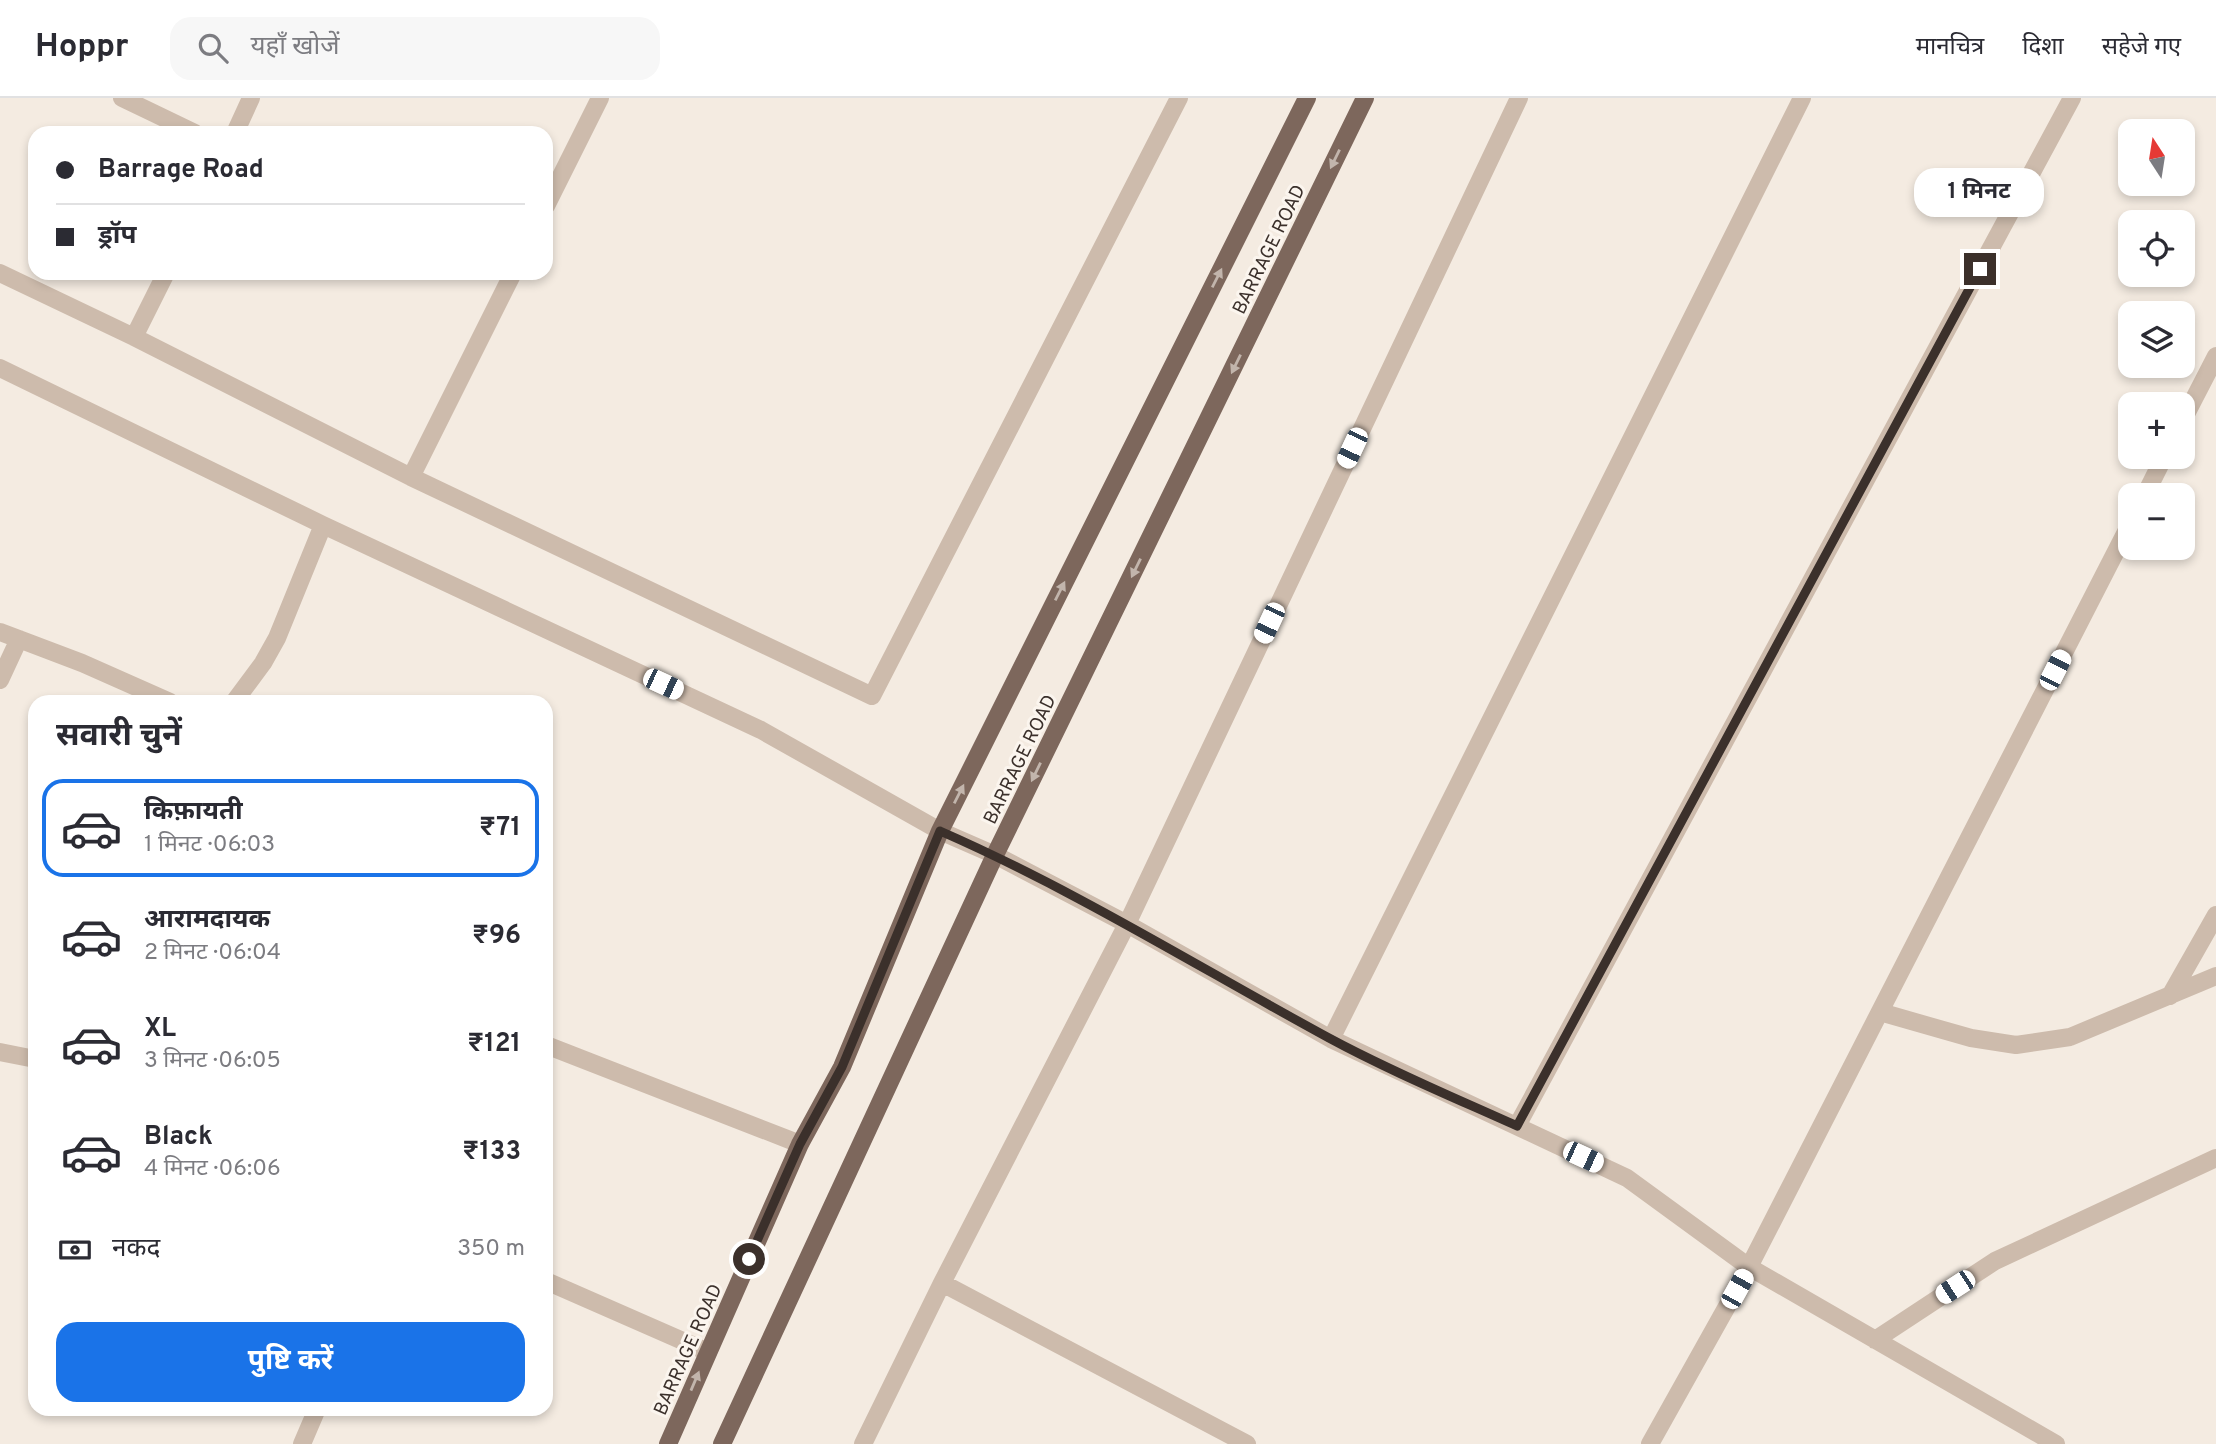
<!DOCTYPE html>
<html lang="hi">
<head>
<meta charset="utf-8">
<style>
  :root { --surface:#fff; --page:#f7f7f7; --text:#2b2b33; --muted:#7c7c81; --line:#e1e1e2; --accent:#1a73e8 }
  body { margin:0; font-family:Overpass,"Noto Sans Devanagari",sans-serif; background:var(--page); color:var(--text); height:100vh; display:flex; flex-direction:column; font-size:26px; white-space:nowrap }
  * { box-sizing:border-box; margin:0 }
  p { font-size:23px; color:var(--muted) }
  .icon { flex:none; width:38px; height:38px; fill:none; stroke:currentColor; stroke-width:2; stroke-linecap:round; stroke-linejoin:round }
  .map { position:relative; flex:1; overflow:hidden }
  .drawer { position:absolute; left:28px; top:597px; width:525px; height:721px; display:flex; flex-direction:column; background:var(--surface); border-radius:21px; box-shadow:0 4px 10px #0003 }
  .drawer>* { flex:none }
  .guide { position:absolute; left:28px; top:28px; width:525px; height:154px; border-radius:21px; box-shadow:0 4px 10px #0003; display:grid; align-content:center; height:154px; padding:0 28px; background:var(--surface) }
  .needle { width:46px; rotate:348deg }
  .controls { position:absolute; left:2118px; top:21px; display:grid; gap:14px }
  .controls a { display:grid; place-items:center; width:77px; height:77px; border-radius:14px; background:var(--surface); box-shadow:0 4px 10px #0003; font-size:35px }
  .end { position:absolute; width:32px; height:32px; margin:-16px; border:9px solid #3b302b; background:#fff; box-shadow:0 0 0 4px #fff }
  .from { border-radius:50% }
  .bubble { position:absolute; height:49px; border-radius:21px; background:var(--surface); box-shadow:0 4px 10px #0003; font-size:23px; font-weight:700; line-height:49px; text-align:center }
  .car { position:absolute; width:21px; height:42px; margin:-21px -10px; border-radius:9px; box-shadow:0 0 5px 2px #0007; background:linear-gradient(#fff 24%,#345 0 40%,#fff 0 76%,#345 0 86%,#fff 0) }
  .guide b { display:flex; align-items:center; gap:24px; height:66px; font-size:26px }
  .guide b+b { border-top:2px solid var(--line) }
  .guide i { width:18px; height:18px; background:var(--text) }
  ul { padding:0; list-style:none }
  li { display:flex; align-items:center; gap:21px; height:98px; margin:0 14px 10px; padding:0 14px; border:4px solid transparent; border-radius:21px }
  li div { flex:1 }
  li b { display:block; font-size:26px }
  li em { font-style:normal; font-weight:700 }
  li.on { border-color:var(--accent) }
  li>.icon { width:63px; height:63px; stroke-width:1.5 }
  h2 { padding:0 28px; font-size:32px; line-height:84px }
  .pay { display:flex; align-items:center; gap:18px; height:77px; padding:0 28px; font-size:26px }
  .pay p { margin-inline-start:auto }
  .cta { display:flex; gap:14px; margin-top:auto; padding:14px 28px }
  .cta a { flex:1; height:80px; border-radius:21px; background:var(--accent); color:#fff; font-size:28px; font-weight:700; line-height:80px; text-align:center }
  header { display:flex; align-items:center; gap:42px; box-sizing:border-box; height:98px; padding:0 35px; background:var(--surface); border-bottom:2px solid var(--line) }
  header strong { font-size:33px }
  nav { display:flex; gap:38px; margin-inline-start:auto; font-size:24px }
  .search { width:490px; height:63px; background:var(--page); display:flex; align-items:center; gap:18px; box-sizing:border-box; padding:0 24px; border-radius:21px; color:var(--muted); font-size:26px }
  .map>svg:first-child { display:block }
  .lines { fill:none; stroke-linecap:round; stroke-linejoin:round }
  .minor { stroke:#cdbbac; stroke-width:18 }
  .major { stroke:#7d675c; stroke-width:18 }
  .oneway { fill:#c2b5ac }
  .route { stroke:#3b302b; stroke-width:9 }
  .labels { text-anchor:middle; stroke-width:6; stroke-linejoin:round; paint-order:stroke }
  .street-label { font-size:19px; fill:#3b302b; stroke:#fbf5ee }
</style>
</head>
<body>
<header>
<strong>Hoppr</strong>
<div class="search"><svg class="icon" aria-label="search" viewBox="0 0 24 24"><circle cx="10" cy="10" r="6"/><path d="M15 15l6 6"/></svg>यहाँ खोजें</div>
<nav><a>मानचित्र</a><a>दिशा</a><a>सहेजे गए</a></nav>
</header>
<div class="map">
<svg width="2216" height="1346" viewBox="0 0 2216 1346">
  <rect width="100%" height="100%" fill="#f4ebe1"/>
  <g class="lines">
    <path class="minor" d="M122,0L195,35
      M235,35L251,0
      M546,108L600,0
      M0,175L134,239L411,379L872,598L1179,0
      M134,239L166,175
      M0,270L323,427L761,632L940,733L995,757L1127,826L1331,941L1627,1080L1749,1169L2056,1346
      M2182,324L2216,258
      M411,379L513,175
      M2145,397L2164,359
      M0,534L82,565L170,604
      M0,582L19,541
      M234,604L263,565L277,540L323,427
      M2170,898L2216,817
      M1880,914L1971,940L2016,947L2070,939L2216,878
      M1331,941L1802,0
      M546,947L800,1046
      M0,954L35,961
      M1517,1028L2072,0
      M546,1183L708,1254
      M942,1185L1247,1346
      M1875,1242L1995,1163L2216,1060
      M302,1346L317,1311
      M863,1346L942,1185L1127,826L1519,0
      M1650,1346L1749,1169L2130,426"/>
    <path class="major" d="M668,1346L800,1046L842,969L940,733L1307,0
      M722,1346L995,757L1365,0"/>
  </g>
  <defs><path id="oneway-solid" d="M-6-.8H1V-3.2L6.5 0L1 3.2V.8H-6Z" transform="scale(1.75)"/></defs>
  <g class="oneway">
    <use href="#oneway-solid" transform="translate(1335 61) rotate(116)"/>
    <use href="#oneway-solid" transform="translate(1217 180) rotate(-63)"/>
    <use href="#oneway-solid" transform="translate(1236 266) rotate(116)"/>
    <use href="#oneway-solid" transform="translate(1136 470) rotate(116)"/>
    <use href="#oneway-solid" transform="translate(1060 493) rotate(-63)"/>
    <use href="#oneway-solid" transform="translate(1036 674) rotate(116)"/>
    <use href="#oneway-solid" transform="translate(959 696) rotate(-63)"/>
    <use href="#oneway-solid" transform="translate(695 1283) rotate(-67)"/>
  </g>
  <g class="lines">
    <path class="route" d="M749,1161L800,1046L842,969L940,733C1075,792 1200,870 1329,940C1390,973 1455,1000 1517,1028L1980,171"/>
  </g>
  <g class="labels">
    <g class="street-label">
      <text transform="translate(1268 151) rotate(-64)" y="7">BARRAGE ROAD</text>
      <text transform="translate(1019 661) rotate(-64)" y="7">BARRAGE ROAD</text>
      <text transform="translate(687 1251) rotate(-66)" y="7">BARRAGE ROAD</text>
    </g>
  </g>
</svg>
<div class="controls">
<a><svg class="needle" viewBox="-14 -14 28 28"><path d="M0-13l5 13h-10z" fill="#e53935"/><path d="M0 13l5-13h-10z" fill="#7c7c81"/></svg></a>
<a><svg class="icon" aria-label="locate" viewBox="0 0 24 24"><circle cx="12" cy="12" r="6"/><path d="M12 2v4M12 18v4M2 12h4M18 12h4"/></svg></a>
<a><svg class="icon" aria-label="layers" viewBox="0 0 24 24"><path d="M12 4l9 5-9 5-9-5zM3 14l9 5 9-5"/></svg></a>
<a>+</a>
<a>−</a>
</div>
<i class="end from" style="left:749px;top:1161px"></i>
<i class="end" style="left:1980px;top:171px"></i>
<div class="bubble" style="left:1914px;top:70px;width:130px">1 मिनट</div>
<i class="car" style="left:1352px;top:350px;rotate:205deg"></i>
<i class="car" style="left:1269px;top:525px;rotate:205deg"></i>
<i class="car" style="left:2055px;top:572px;rotate:27deg"></i>
<i class="car" style="left:663px;top:586px;rotate:115deg"></i>
<i class="car" style="left:1583px;top:1059px;rotate:115deg"></i>
<i class="car" style="left:1955px;top:1189px;rotate:237deg"></i>
<i class="car" style="left:1737px;top:1191px;rotate:29deg"></i>
<div class="guide">
<b><i class="from"></i>Barrage Road</b>
<b><i></i>ड्रॉप</b>
</div>
<section class="drawer">
<h2>सवारी चुनें</h2>
<ul>
<li class="on"><svg class="icon" aria-label="car" viewBox="0 0 24 24"><path d="M5 17H2v-5l4-1 3-4h7l3 4 3 1v5h-3M9 17h6M6 11h13"/><circle cx="7" cy="17" r="2"/><circle cx="17" cy="17" r="2"/></svg><div><b>किफ़ायती</b><p>1 मिनट · 06:03</p></div><em>₹71</em></li>
<li><svg class="icon" aria-label="car" viewBox="0 0 24 24"><path d="M5 17H2v-5l4-1 3-4h7l3 4 3 1v5h-3M9 17h6M6 11h13"/><circle cx="7" cy="17" r="2"/><circle cx="17" cy="17" r="2"/></svg><div><b>आरामदायक</b><p>2 मिनट · 06:04</p></div><em>₹96</em></li>
<li><svg class="icon" aria-label="car" viewBox="0 0 24 24"><path d="M5 17H2v-5l4-1 3-4h7l3 4 3 1v5h-3M9 17h6M6 11h13"/><circle cx="7" cy="17" r="2"/><circle cx="17" cy="17" r="2"/></svg><div><b>XL</b><p>3 मिनट · 06:05</p></div><em>₹121</em></li>
<li><svg class="icon" aria-label="car" viewBox="0 0 24 24"><path d="M5 17H2v-5l4-1 3-4h7l3 4 3 1v5h-3M9 17h6M6 11h13"/><circle cx="7" cy="17" r="2"/><circle cx="17" cy="17" r="2"/></svg><div><b>Black</b><p>4 मिनट · 06:06</p></div><em>₹133</em></li>
</ul>
<div class="pay"><svg class="icon" aria-label="cash" viewBox="0 0 24 24"><path d="M3 7h18v10H3z"/><circle cx="12" cy="12" r="2"/></svg>नकद<p>350 m</p></div>
<div class="cta"><a>पुष्टि करें</a></div>
</section>
</div>
</body>
</html>
